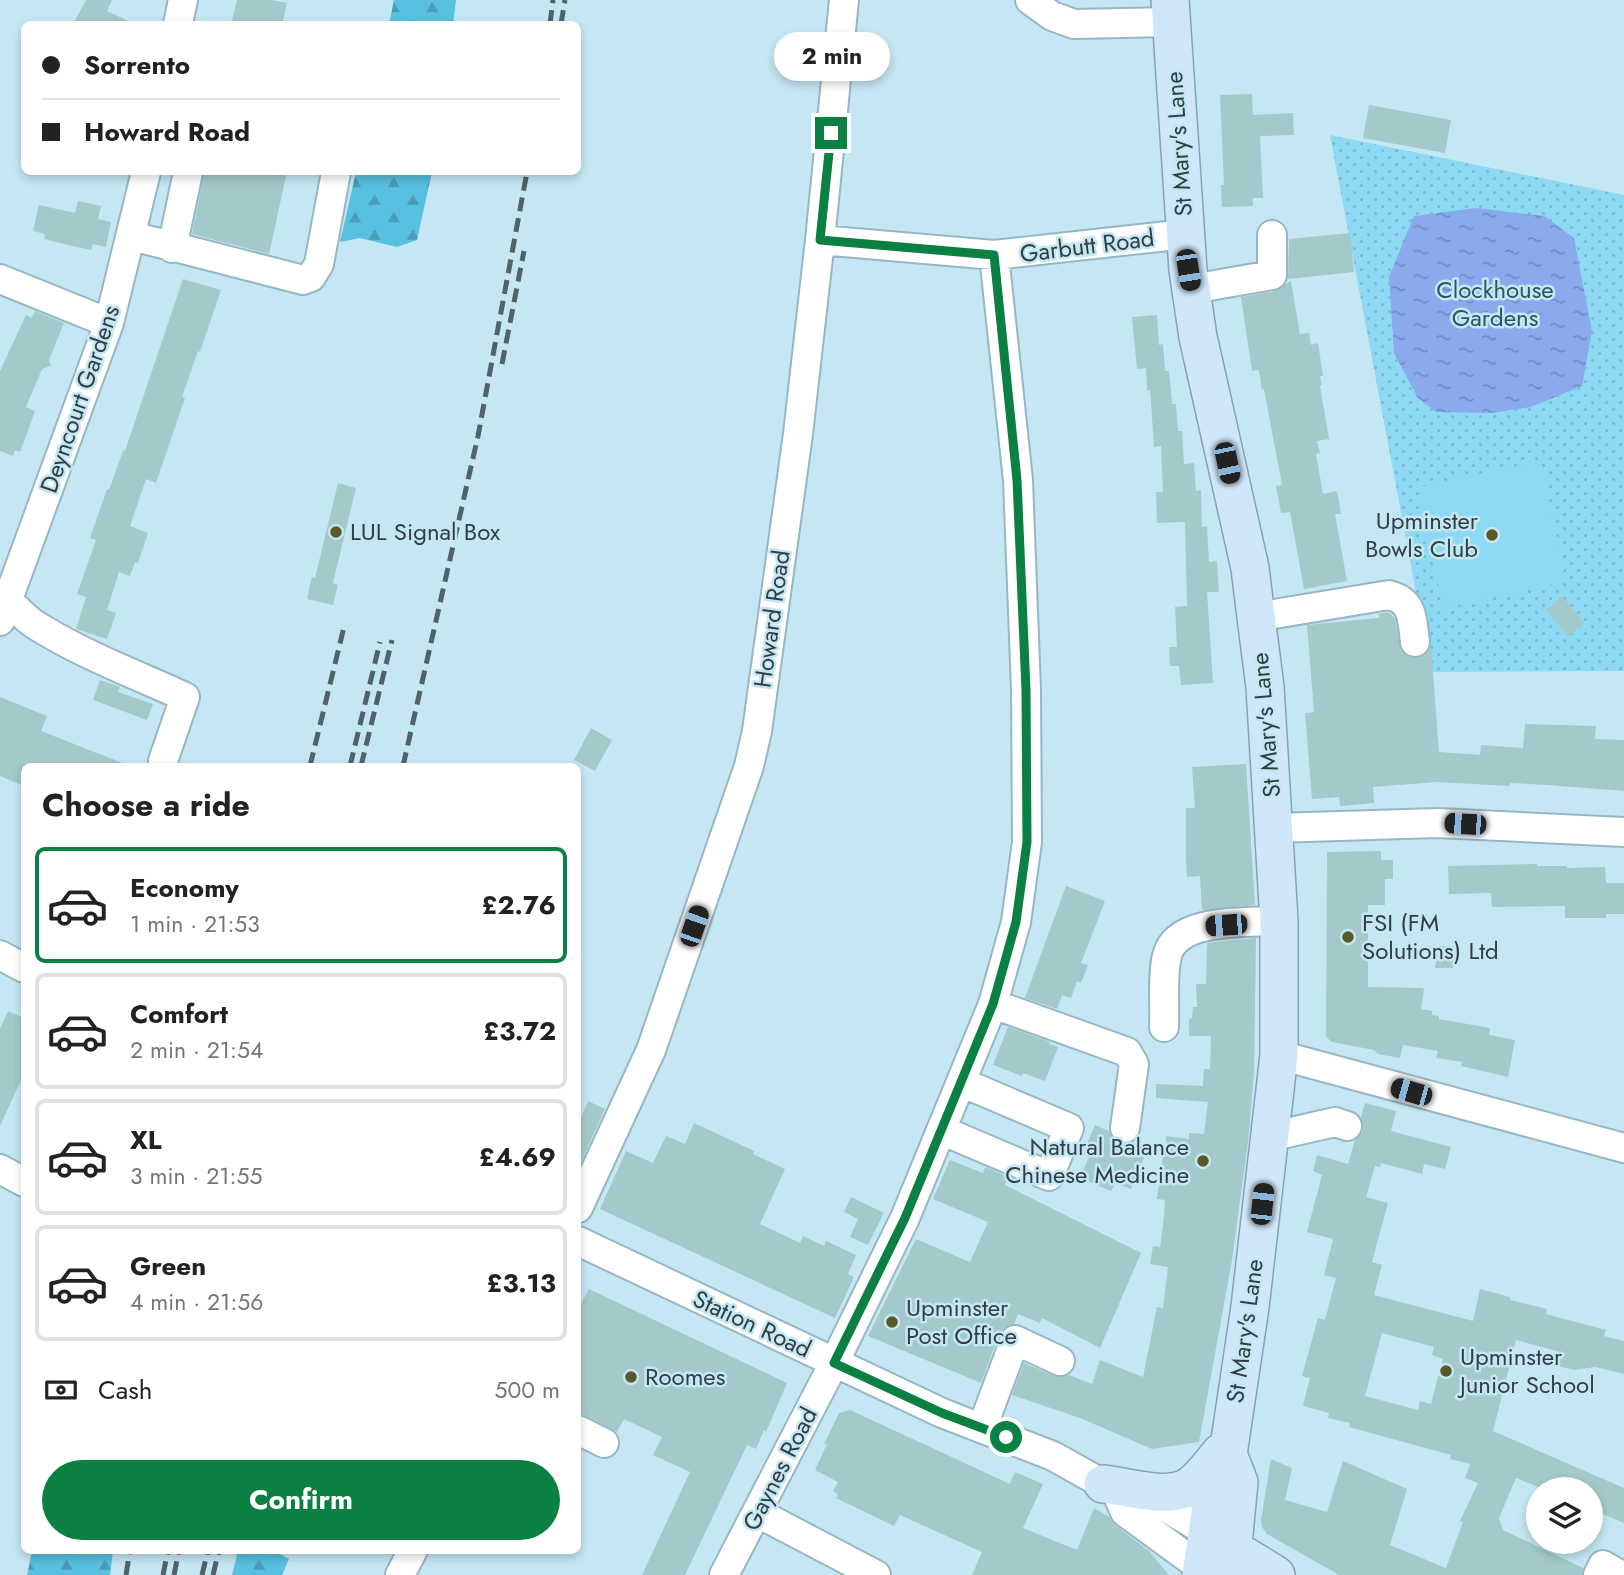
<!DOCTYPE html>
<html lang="en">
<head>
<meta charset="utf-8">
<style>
  :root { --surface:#fff; --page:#f2f2f2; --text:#222; --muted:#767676; --line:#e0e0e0; --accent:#0b8043 }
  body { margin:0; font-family:Jost,sans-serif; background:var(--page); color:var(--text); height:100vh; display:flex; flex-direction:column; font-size:26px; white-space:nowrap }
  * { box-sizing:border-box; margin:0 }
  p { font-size:23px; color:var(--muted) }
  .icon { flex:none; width:38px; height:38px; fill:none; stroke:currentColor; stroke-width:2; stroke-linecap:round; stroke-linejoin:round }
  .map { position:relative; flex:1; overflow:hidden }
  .panel { position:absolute; left:21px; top:763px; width:560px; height:791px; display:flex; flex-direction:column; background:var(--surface); border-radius:10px; box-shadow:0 4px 10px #0003 }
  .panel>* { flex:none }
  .banner { position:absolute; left:21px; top:21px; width:560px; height:154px; border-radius:10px; box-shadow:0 4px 10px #0003; display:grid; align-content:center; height:154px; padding:0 21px; background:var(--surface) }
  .fabs { position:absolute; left:1526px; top:1477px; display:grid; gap:14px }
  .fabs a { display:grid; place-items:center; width:77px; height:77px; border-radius:50%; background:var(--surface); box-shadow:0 4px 10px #0003; font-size:35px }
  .end { position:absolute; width:32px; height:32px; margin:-16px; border:9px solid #0b8043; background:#fff; box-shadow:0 0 0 4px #fff }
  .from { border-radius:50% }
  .bubble { position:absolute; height:49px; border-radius:24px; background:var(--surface); box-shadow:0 4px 10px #0003; font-size:23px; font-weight:700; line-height:49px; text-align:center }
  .car { position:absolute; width:21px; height:42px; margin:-21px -10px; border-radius:9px; box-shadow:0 0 5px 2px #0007; background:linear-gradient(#222 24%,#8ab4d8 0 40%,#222 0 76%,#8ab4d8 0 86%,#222 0) }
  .banner b { display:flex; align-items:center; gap:24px; height:66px; font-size:26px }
  .banner b+b { border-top:2px solid var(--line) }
  .banner i { width:18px; height:18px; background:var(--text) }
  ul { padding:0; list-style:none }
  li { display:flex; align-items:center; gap:21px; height:116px; margin:0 14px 10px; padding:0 7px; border:4px solid var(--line); border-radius:10px }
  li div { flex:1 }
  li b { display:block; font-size:26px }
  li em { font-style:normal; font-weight:700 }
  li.on { border-color:var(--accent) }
  li>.icon { width:63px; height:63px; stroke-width:1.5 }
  h2 { padding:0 21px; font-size:32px; line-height:84px }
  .pay { display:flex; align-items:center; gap:18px; height:77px; padding:0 21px; font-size:26px }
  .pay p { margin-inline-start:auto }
  .button { display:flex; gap:14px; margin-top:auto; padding:14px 21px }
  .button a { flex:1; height:80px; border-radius:42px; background:var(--accent); color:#fff; font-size:28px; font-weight:700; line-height:80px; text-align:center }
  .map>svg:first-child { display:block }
  .forest { fill:url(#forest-firs) }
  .park { fill:url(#park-dots) }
  .garden { fill:#8dd9f3 }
  .water { fill:url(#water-ripples) }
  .building { fill:#a4c9ca; fill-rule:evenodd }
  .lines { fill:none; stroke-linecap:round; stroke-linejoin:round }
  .minor-casing { stroke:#96b7c3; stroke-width:32 }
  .major-casing { stroke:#84a2b8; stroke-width:40 }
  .minor { stroke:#fff; stroke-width:28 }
  .major { stroke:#d0e7fa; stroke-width:37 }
  .rail { stroke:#516369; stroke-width:5; stroke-dasharray:14 7; stroke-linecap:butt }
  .route { stroke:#0b8043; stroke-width:9 }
  .poi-dot { fill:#595a28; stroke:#c5e7f3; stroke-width:2.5 }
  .labels { text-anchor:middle; stroke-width:5; stroke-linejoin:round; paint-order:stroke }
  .street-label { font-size:24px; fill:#313f44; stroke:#c5e7f3 }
  .park-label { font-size:24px; fill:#285563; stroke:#c5e7f3 }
  .poi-label { font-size:24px; fill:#313f44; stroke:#c5e7f3; text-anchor:start }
</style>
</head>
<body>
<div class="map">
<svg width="1624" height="1575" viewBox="0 0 1624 1575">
  <defs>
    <pattern id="forest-firs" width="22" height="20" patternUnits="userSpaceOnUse" patternTransform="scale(1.75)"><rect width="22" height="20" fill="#58c0e0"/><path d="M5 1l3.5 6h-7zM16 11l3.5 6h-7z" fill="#499db7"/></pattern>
    <pattern id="park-dots" width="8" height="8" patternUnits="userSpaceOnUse" patternTransform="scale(1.75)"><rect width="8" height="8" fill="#8dd9f3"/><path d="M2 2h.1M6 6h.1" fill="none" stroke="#7abbd2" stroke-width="1.8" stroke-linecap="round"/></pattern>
    <pattern id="water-ripples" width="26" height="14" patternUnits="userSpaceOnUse" patternTransform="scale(1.75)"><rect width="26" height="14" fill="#8baaee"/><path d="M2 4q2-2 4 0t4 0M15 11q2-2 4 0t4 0" fill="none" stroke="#728cc2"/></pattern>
  </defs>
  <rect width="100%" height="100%" fill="#c5e7f3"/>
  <path class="forest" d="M394,0H456L453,24H389Z
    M356,172H432L417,240L397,247L360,238L340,242Z
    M32,1551H113L110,1575H27Z
    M238,1551H278V1553L289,1559L282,1575H232Z"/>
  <path class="park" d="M1330,135L1624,195V671L1431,672Z"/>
  <path class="garden" d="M1541,461L1566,582L1443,608L1418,487Z"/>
  <path class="water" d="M1476,208L1544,216L1574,238L1592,331L1582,386L1531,407L1492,413L1436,412L1418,398L1394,353L1389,277L1414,216Z"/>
  <path class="building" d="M86,0H112L107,11L135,24H73Z
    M237,0H272L287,3L282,24H231Z
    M1252,94L1253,115L1293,113L1294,135L1260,136L1263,198H1253V206L1222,207L1221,185H1224L1220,95Z
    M1369,105L1451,120L1445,153L1363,138Z
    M204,172H287L269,254L192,234Z
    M78,201L101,206L98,219L111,222L106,247L93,244L91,250L68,245L44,239L45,234L33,231L39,205L75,213Z
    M1350,233L1354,272L1288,279L1289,239Z
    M183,279L221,290L200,352L198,351L182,397L185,398L156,483L146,479L130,526L148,533L138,563L135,562L130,576L119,572L107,610L116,613L107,639L76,629L86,597L77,594L96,540L90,538L107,489L109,490L123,451H125Z
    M1291,281L1300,334L1309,333L1311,345L1318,343L1323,376H1320L1322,385L1320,386L1329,439L1317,441L1320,453L1316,454L1323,494L1337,491L1341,514H1335L1347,581L1304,589L1290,512L1281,513L1276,486L1282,485L1264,389L1262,390L1259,370L1252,371L1241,297L1275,291Z
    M35,311L64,323L49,360L51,366L42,369L26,407L35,411L20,452L15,450L13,456L0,451V371L26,315L32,318Z
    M1157,315L1159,345L1163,344L1165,371H1169L1172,404H1176L1178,431H1182L1184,464L1194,463L1196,491L1201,490L1202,527L1207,526L1209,562L1217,561L1219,592H1207L1213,683L1181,685L1179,666H1170L1169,647H1177L1175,607L1187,606L1185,522L1157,523L1156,492H1163L1161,446L1154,447L1151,402L1150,390L1147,391L1146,368L1137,369L1132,317Z
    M338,483L356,488L333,583L338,585L333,605L307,599L312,577L315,578Z
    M1562,596L1584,623L1568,636L1546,610Z
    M1388,612L1395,618L1402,652L1409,657L1418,658L1425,655L1431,647L1439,752L1480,755L1481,745L1523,748L1525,724L1596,726L1595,739L1624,740V791L1547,785L1510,783V786L1437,782L1373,787L1374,803L1340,806L1339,797L1312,799L1305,713L1314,712L1307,625L1379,618V614Z
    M100,680L120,687L118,692L153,704L147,720L93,700Z
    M0,697L47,716L41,731L130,766H24V786L0,776Z
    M591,728L612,740L595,771L574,760Z
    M1246,764L1255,905L1202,910L1200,876L1187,877L1186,860V808H1195L1192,767Z
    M1381,851V860H1393V879H1385V905H1368V987L1424,988L1421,1009L1432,1011V1015L1439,1016V1019L1490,1028L1489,1035L1515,1040L1508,1077L1461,1066L1462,1062L1436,1058L1438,1051L1403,1045L1400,1058L1378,1054L1374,1050L1332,1042L1326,1037L1327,852Z
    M1537,864V866H1567V868L1605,867L1606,883H1624V914H1606V918H1565V906L1492,907L1491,893L1449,894L1448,866Z
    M1066,886L1105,901L1081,963L1088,965L1081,983L1077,981L1071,998L1062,995L1057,1009L1025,998Z
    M1256,938L1254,1073L1248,1142L1232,1260L1199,1442L1152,1449L1080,1418L1012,1395L1024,1363L1054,1376L1062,1377L1069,1375L1092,1384L1100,1360L1143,1377L1157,1307L1163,1308L1168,1267L1150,1264L1153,1246L1160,1247L1164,1217L1165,1200L1157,1199L1164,1147L1166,1148V1136L1189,1139V1133L1204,1134L1208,1102L1156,1098V1084L1203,1086L1204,1069H1210L1211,1036H1189V1019L1192,1018L1193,1007H1197L1196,984H1206L1207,943Z
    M1438,946H1453V968H1435Z
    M8,1011L24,1018V1082L21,1080L0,1126V1029Z
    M1008,1027L1050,1042L1049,1044L1058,1047L1045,1081L1023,1073L1022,1076L993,1065Z
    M588,1101L605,1109L578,1168V1125Z
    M1365,1103L1396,1111L1391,1131L1451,1147L1445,1169L1424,1164L1422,1174L1381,1163L1380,1167L1375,1166L1366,1197L1388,1203L1372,1262L1382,1265L1374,1295L1473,1321L1480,1289L1510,1297V1300L1547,1309L1546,1314L1606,1330L1604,1336L1624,1341V1374L1595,1367L1575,1370L1553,1365L1557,1351L1516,1340L1493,1431L1624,1488V1523L1591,1509V1489H1543L1516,1478L1499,1518L1503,1530L1583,1568L1582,1575H1339L1267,1534L1262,1527L1261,1520L1271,1459L1292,1468L1285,1500L1327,1512L1343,1461L1407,1489L1390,1545L1446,1568L1463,1522L1460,1521L1478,1483L1465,1478L1470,1464L1450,1459L1451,1455L1349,1427L1350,1423L1328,1418L1329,1413L1303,1406L1310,1378L1302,1376L1318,1318L1325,1320L1336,1278L1324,1275L1333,1239L1307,1232L1322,1175L1313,1171L1317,1155L1348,1164L1355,1140L1363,1131L1361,1117ZM1382,1333L1434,1347L1432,1355L1443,1359L1431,1404L1420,1401L1418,1410L1365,1396Z
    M694,1123L754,1151L753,1154L785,1169L760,1224L800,1243L803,1236L824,1246L826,1241L856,1255L848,1274L854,1277L835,1318L600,1209L626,1151L653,1163L666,1136L685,1144Z
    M1095,1125L1109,1131L1115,1141L1123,1144L1132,1143L1147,1150L1131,1189L1115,1183L1111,1191L1080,1178L1089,1157L1083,1154Z
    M950,1160L983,1173L985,1167L1008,1177L1005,1185L1141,1253L1100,1348L1042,1318L1040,1323L1018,1314L1014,1324L1005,1327L999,1334L981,1383L868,1336L916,1239L970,1262L988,1222L933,1199Z
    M851,1197L884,1213L868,1245L850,1237L858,1219L844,1212Z
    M589,1289L787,1383L766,1432L764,1430L756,1449L747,1445L685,1575H642L690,1472L653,1455L662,1437L624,1419L617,1432L578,1412V1309Z
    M850,1410L1010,1484L1015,1472L1043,1484L1023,1528L1077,1550L1094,1508L1109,1517L1115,1525L1149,1551L1169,1575H972L982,1552L900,1515L894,1526L836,1498L838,1494L833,1491L838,1482L815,1470L827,1444H824L839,1413Z"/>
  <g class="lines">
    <g class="minor-casing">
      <path id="minor" d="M1030,0L1052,16L1074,24L1171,22
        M178,24L183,0
        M132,236L303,280L311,277L319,264L336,172
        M820,240L994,255L1186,234
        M172,248L188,172
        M0,279L109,323
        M1192,289L1272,275V235
        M0,598C14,603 22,616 34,624C81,654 135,674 185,697L163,761
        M1256,617L1389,595C1414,601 1412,620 1415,642
        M0,621L109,323L146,172
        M1274,828L1438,823L1624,832
        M0,955L24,968
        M993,1004L1127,1052L1134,1064L1125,1128
        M1164,1027C1165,1007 1162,974 1167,956C1176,917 1248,923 1279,921
        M1279,1055L1624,1148
        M941,1130L1049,1176L1069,1128L961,1082
        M1269,1137L1335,1122L1347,1126
        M0,1169L24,1182
        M578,1208L651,1050L749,766L757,731L798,434L820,240L844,0
        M578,1241L942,1413L1053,1456L1103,1484L1117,1494L1125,1512L1203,1569
        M982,1428L1015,1340L1060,1361
        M578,1430L604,1443
        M1137,1496L1167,1508L1208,1533
        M758,1513L876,1575
        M400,1575L413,1550
        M724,1575L834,1363L905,1218L993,1004L1016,922L1027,842L1026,690L1018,480L994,255
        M1598,1575L1603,1565L1620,1575"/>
    </g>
    <g class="major-casing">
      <path id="major" d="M1170,0L1188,270L1198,337L1250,568L1256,617L1265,687L1279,921V1055L1250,1307L1228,1454L1215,1479L1201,1575
        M1228,1454L1239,1482L1230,1575
        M1103,1484C1125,1486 1165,1499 1186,1488C1200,1481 1210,1465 1220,1453
        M1214,1537L1276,1575"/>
    </g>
    <use href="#minor" class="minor"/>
    <use href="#major" class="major"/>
    <path class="rail" d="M550,24L553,0
      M561,24L565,0
      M502,364L524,251
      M310,766L344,627
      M350,766L380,642
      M361,766L392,640
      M403,766L478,436L527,172
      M126,1575L130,1550
      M163,1575L168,1550
      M174,1575L179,1550
      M202,1575L208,1550
      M213,1575L219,1550"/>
  </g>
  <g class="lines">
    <path class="route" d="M831,133L820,240L994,255L1017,480L1026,690L1027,842L1016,922L993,1004L961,1082L905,1218L834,1363L942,1413L1006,1437"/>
  </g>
  <g class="poi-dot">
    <circle cx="336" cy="532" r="7"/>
    <circle cx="1492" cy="535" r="7"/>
    <circle cx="1348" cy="937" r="7"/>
    <circle cx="1203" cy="1161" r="7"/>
    <circle cx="892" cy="1322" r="7"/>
    <circle cx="1446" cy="1371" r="7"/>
    <circle cx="631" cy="1377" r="7"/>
  </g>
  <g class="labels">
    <g class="street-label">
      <text transform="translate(1179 144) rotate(-94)" y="8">St Mary's Lane</text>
      <text transform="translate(1087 246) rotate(-7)" y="8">Garbutt Road</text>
      <text transform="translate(80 399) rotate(-71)" y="8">Deyncourt Gardens</text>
      <text transform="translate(772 619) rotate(-82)" y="8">Howard Road</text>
      <text transform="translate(1266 725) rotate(-95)" y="8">St Mary's Lane</text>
      <text transform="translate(752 1324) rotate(25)" y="8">Station Road</text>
      <text transform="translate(1245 1331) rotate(-82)" y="8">St Mary's Lane</text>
      <text transform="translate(780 1469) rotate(-63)" y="8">Gaynes Road</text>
    </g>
    <g class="park-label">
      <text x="1495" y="298">Clockhouse<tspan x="1495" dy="28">Gardens</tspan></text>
    </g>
    <g class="poi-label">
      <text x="1478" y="529" text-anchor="end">Upminster<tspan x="1478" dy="28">Bowls Club</tspan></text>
      <text x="350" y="540">LUL Signal Box</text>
      <text x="1362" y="931">FSI (FM<tspan x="1362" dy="28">Solutions) Ltd</tspan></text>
      <text x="1189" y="1155" text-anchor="end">Natural Balance<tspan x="1189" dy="28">Chinese Medicine</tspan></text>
      <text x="906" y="1316">Upminster<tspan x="906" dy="28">Post Office</tspan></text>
      <text x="1460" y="1365">Upminster<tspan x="1460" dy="28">Junior School</tspan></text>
      <text x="645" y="1385">Roomes</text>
    </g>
  </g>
</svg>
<div class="fabs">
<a><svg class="icon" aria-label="layers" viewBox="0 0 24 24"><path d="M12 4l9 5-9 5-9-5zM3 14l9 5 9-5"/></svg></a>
</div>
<i class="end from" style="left:1006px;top:1437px"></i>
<i class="end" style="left:831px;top:133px"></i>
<div class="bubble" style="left:774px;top:32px;width:116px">2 min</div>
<i class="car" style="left:1188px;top:270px;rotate:171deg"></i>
<i class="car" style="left:1227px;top:463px;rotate:168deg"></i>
<i class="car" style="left:1465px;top:824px;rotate:273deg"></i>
<i class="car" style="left:1226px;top:925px;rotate:266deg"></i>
<i class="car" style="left:694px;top:926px;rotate:19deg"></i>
<i class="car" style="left:1411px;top:1092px;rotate:286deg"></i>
<i class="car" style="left:1262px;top:1204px;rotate:6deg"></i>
<div class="banner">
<b><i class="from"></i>Sorrento</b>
<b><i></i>Howard Road</b>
</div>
<section class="panel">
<h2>Choose a ride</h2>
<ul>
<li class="on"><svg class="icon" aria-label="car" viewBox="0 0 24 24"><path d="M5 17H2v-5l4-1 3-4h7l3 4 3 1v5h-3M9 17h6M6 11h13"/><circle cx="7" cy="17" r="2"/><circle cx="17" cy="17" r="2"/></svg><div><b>Economy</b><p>1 min · 21:53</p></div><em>£2.76</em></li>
<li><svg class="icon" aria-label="car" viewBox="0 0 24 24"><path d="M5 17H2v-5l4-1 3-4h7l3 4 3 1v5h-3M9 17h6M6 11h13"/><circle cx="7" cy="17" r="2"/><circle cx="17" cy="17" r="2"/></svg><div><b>Comfort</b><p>2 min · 21:54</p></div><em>£3.72</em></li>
<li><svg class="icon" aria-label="car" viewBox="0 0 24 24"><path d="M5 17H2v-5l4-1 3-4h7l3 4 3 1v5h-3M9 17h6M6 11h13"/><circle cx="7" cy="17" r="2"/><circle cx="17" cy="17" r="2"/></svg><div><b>XL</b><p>3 min · 21:55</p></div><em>£4.69</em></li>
<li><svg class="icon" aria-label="car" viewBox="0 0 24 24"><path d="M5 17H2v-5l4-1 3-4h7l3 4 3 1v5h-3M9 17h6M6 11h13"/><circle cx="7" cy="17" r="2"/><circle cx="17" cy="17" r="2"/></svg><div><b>Green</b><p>4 min · 21:56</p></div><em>£3.13</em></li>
</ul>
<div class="pay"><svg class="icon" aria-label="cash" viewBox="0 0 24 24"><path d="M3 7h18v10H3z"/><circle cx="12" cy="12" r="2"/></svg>Cash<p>500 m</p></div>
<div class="button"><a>Confirm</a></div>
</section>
</div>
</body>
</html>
